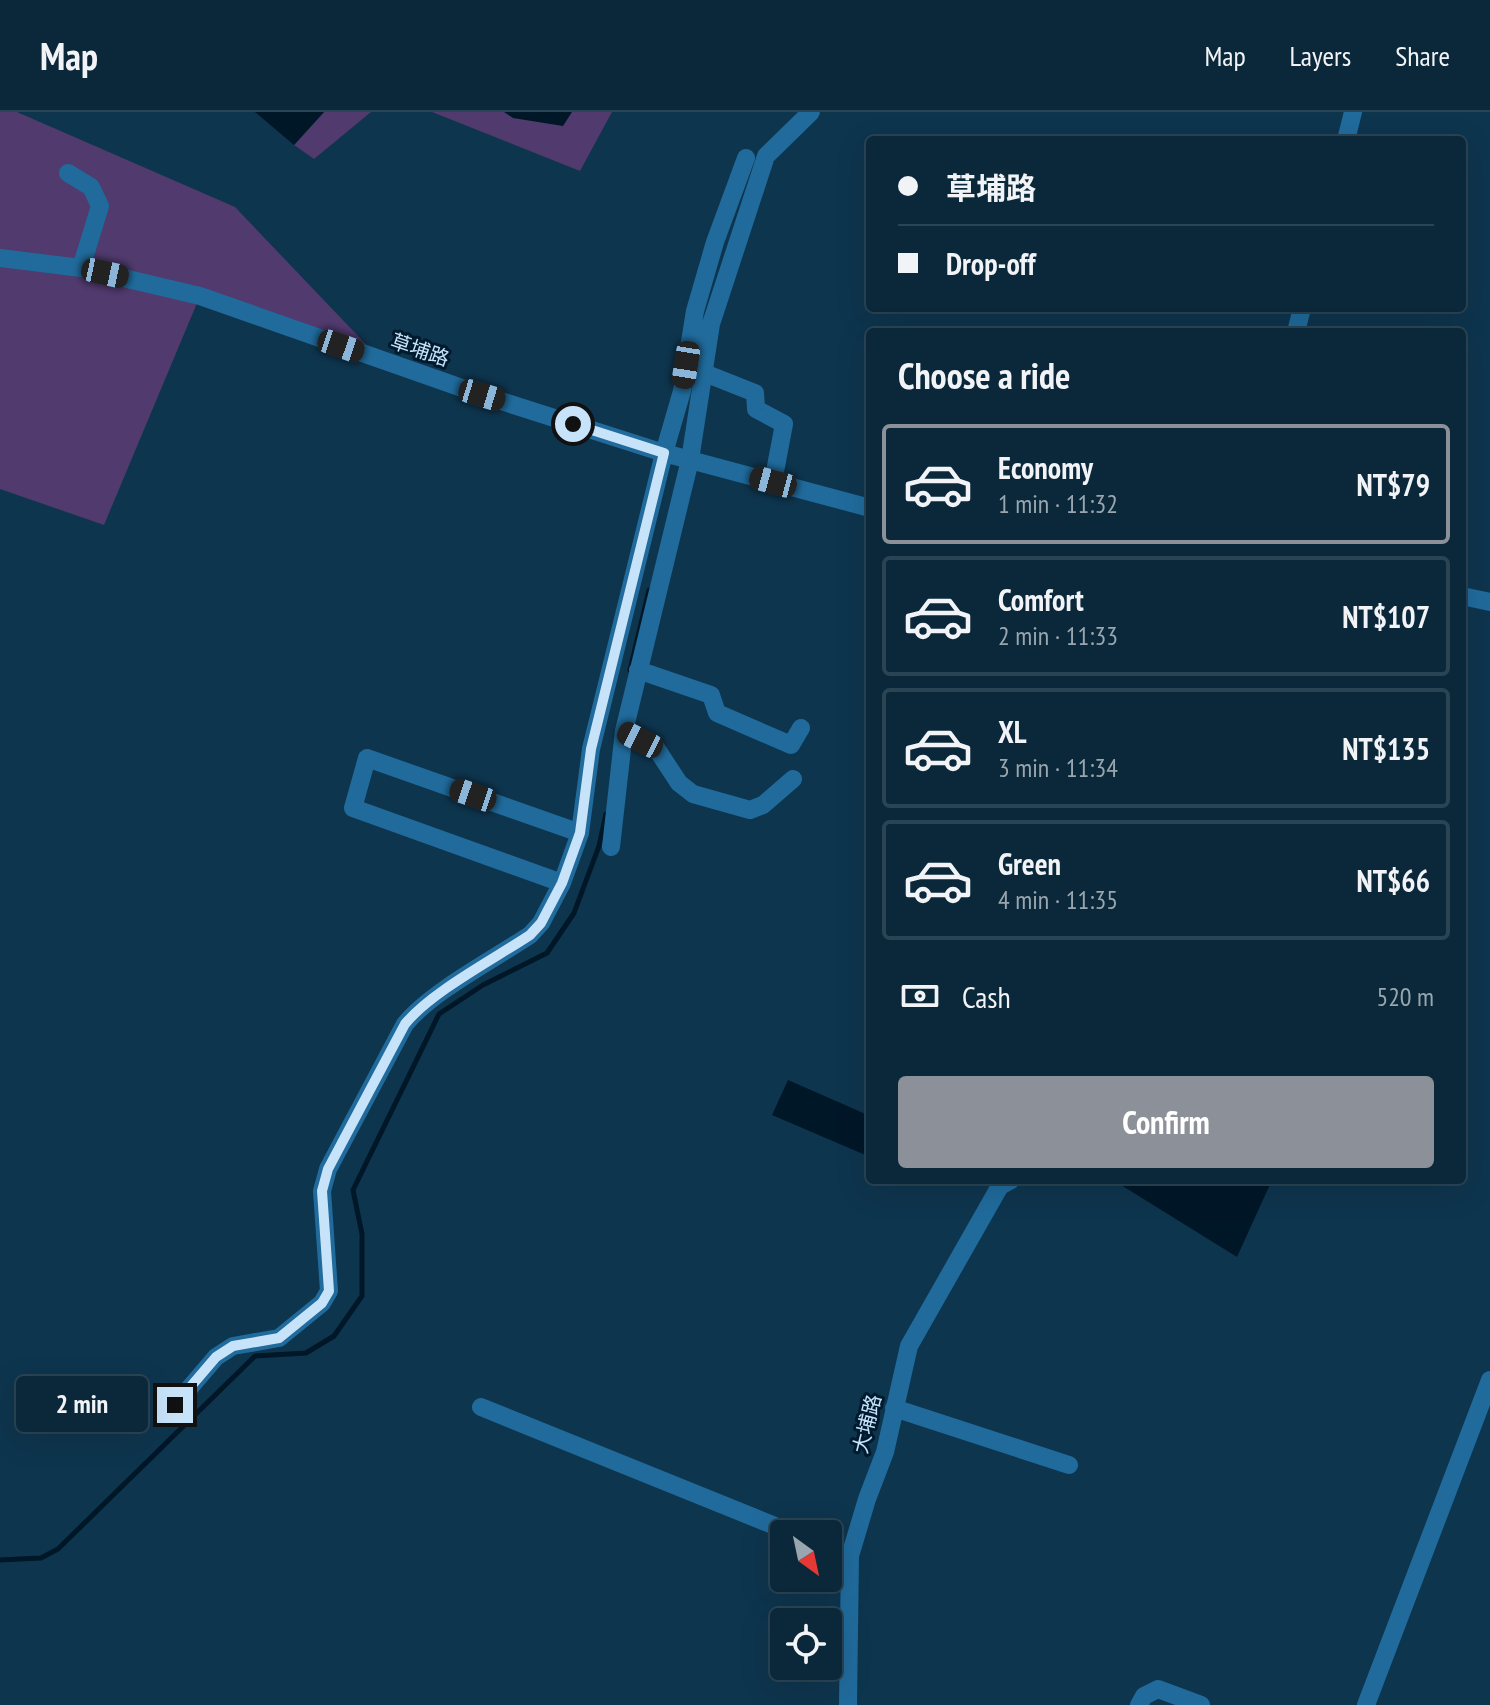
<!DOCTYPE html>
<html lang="en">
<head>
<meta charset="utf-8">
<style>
  :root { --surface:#0a283a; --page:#183445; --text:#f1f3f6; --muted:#99a6af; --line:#2a4454; --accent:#8c9099 }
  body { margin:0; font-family:"PT Sans Narrow","Noto Sans TC",sans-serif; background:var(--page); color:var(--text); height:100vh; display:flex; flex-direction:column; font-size:30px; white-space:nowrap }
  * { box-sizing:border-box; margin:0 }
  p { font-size:26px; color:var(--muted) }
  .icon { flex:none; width:44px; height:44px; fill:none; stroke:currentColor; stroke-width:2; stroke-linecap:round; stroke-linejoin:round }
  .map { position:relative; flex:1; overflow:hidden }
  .drawer { position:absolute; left:866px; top:216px; width:600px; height:856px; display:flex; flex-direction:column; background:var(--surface); border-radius:8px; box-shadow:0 8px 32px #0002,0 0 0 2px var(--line) }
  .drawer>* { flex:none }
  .guide { position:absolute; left:866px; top:24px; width:600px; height:176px; border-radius:8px; box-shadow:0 8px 32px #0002,0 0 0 2px var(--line); display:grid; align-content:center; height:176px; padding:0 32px; background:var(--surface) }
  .needle { width:52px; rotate:147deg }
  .buttons { position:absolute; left:770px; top:1408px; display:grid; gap:16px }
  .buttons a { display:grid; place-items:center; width:72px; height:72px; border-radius:8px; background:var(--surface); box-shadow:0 8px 32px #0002,0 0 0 2px var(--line); font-size:40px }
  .end { position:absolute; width:36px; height:36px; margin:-18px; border:10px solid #c7e3f9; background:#111; box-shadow:0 0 0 4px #111 }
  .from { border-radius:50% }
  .bubble { position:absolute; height:56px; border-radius:8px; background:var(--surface); box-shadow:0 8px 32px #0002,0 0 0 2px var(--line); font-size:26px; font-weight:700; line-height:56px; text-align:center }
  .car { position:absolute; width:24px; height:48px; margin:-24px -12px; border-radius:10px; box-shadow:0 0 6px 2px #0007; background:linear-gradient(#222 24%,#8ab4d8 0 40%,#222 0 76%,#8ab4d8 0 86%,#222 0) }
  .guide b { display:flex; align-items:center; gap:28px; height:76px; font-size:30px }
  .guide b+b { border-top:2px solid var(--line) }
  .guide i { width:20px; height:20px; background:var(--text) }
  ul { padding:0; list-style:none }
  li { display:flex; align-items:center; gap:24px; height:120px; margin:0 16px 12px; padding:0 16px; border:4px solid var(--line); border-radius:8px }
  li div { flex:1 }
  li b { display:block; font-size:30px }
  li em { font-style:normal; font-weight:700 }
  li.active { border-color:var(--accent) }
  li>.icon { width:72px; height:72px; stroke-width:1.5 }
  h2 { padding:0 32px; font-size:36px; line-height:96px }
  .pay { display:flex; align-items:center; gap:20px; height:88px; padding:0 32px; font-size:30px }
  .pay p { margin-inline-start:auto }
  .primary-button { display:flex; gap:16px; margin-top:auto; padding:16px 32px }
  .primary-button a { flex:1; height:92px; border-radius:8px; background:var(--accent); color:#fff; font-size:32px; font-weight:700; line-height:92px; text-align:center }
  header { display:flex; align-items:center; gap:48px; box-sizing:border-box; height:112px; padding:0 40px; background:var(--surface); border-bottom:2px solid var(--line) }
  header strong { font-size:38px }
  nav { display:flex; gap:44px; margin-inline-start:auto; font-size:28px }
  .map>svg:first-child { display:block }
  .green { fill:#503a6e }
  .water { fill:#001728 }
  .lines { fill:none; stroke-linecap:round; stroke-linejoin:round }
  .stream { stroke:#001728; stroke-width:5 }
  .minor { stroke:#206b9c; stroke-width:18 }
  .route { stroke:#c7e3f9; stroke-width:10 }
  .labels { text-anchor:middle; stroke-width:6; stroke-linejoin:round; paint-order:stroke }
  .street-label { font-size:20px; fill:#c7e3f9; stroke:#001b2f }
</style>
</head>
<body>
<header>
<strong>Map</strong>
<nav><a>Map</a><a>Layers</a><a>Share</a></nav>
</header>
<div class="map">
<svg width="1490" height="1593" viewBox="0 0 1490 1593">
  <rect width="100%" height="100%" fill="#0e354e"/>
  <path class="green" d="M0,0H17L235,95L380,247L200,184L104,413L0,377Z
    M324,0H371L314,47L294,33Z
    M432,0H612L580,59Z"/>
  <path class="water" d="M255,0H324L294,33Z
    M504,0H572L563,14L513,6Z
    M788,968L870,1004V1045L772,1003Z
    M1113,1068H1272L1237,1145Z"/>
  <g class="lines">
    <path class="stream" d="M630,558L649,478
      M0,1448L41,1446L58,1437L255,1244L306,1241L334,1224L362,1184V1122L353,1078L439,902L483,873L547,841L574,801L599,734L606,702"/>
    <path class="minor" d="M1346,28L1353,0
      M68,61L91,75L100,94L81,156
      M0,146L81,156L200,184L482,283L664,341L870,396
      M1296,220L1302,196
      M702,260L755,281L756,297L784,312L773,370
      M1462,484L1490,490
      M638,558L711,583L717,601L791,633L801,616
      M624,619L656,636L679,671L693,682L750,698L763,693L793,667
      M611,735L624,619L690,348L711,212L766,44L811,0
      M562,771L353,696L367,646L580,721
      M175,1293L216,1245L233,1234L279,1226L322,1191L329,1179L322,1079L328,1057L405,912C431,880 494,847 530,823L541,811L562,771L580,721L591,637L664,341L682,279L695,199L715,130L746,46
      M481,1295L795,1422
      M894,1296L1069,1353
      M828,1435L850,1444
      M848,1593L850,1444L867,1387L885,1340L909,1234L1000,1074L1011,1068
      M1139,1593L1144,1584L1158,1577L1201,1593
      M1366,1593L1490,1268"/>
  </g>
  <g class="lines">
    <path class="route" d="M175,1293L216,1245L233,1234L279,1226L322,1191L329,1179L322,1079L328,1057L405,912C431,880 494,847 530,823L541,811L562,771L580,721L591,637L664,341L573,312"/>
  </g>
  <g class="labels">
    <g class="street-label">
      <text transform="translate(420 238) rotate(19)" y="7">草埔路</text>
      <text transform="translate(867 1312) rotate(-76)" y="7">大埔路</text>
    </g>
  </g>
</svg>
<div class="buttons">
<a><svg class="needle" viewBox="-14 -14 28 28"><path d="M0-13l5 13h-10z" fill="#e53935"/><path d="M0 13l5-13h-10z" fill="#99a6af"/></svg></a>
<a><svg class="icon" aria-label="locate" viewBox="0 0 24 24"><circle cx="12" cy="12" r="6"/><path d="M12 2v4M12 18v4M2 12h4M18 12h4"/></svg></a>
</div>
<i class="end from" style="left:573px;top:312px"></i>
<i class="end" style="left:175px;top:1293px"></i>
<div class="bubble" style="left:16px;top:1264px;width:132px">2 min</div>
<i class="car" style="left:105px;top:161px;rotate:102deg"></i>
<i class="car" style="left:341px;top:234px;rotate:109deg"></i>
<i class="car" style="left:686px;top:253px;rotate:189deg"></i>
<i class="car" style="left:482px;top:283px;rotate:107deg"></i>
<i class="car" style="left:773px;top:370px;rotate:285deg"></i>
<i class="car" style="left:640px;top:628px;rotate:297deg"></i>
<i class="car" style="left:473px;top:683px;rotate:289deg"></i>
<div class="guide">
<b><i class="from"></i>草埔路</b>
<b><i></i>Drop-off</b>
</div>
<section class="drawer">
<h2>Choose a ride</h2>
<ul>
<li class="active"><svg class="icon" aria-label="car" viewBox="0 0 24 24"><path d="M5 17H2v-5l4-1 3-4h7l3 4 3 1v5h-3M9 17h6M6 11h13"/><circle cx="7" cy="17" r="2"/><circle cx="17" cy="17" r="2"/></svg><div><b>Economy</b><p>1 min · 11:32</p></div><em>NT$79</em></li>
<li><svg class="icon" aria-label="car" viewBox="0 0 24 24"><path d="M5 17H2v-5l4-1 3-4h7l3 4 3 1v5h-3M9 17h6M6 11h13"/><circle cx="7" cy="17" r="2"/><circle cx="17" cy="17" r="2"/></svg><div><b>Comfort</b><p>2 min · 11:33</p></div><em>NT$107</em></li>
<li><svg class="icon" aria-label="car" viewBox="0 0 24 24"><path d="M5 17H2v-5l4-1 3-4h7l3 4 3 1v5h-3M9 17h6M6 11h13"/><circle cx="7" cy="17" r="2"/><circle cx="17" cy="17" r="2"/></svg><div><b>XL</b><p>3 min · 11:34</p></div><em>NT$135</em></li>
<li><svg class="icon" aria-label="car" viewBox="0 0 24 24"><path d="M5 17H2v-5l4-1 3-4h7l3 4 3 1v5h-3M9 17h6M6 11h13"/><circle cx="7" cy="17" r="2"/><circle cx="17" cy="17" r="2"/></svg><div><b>Green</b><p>4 min · 11:35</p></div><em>NT$66</em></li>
</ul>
<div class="pay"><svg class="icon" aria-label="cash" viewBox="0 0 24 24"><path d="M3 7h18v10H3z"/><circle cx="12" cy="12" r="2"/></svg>Cash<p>520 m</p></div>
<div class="primary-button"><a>Confirm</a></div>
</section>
</div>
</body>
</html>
